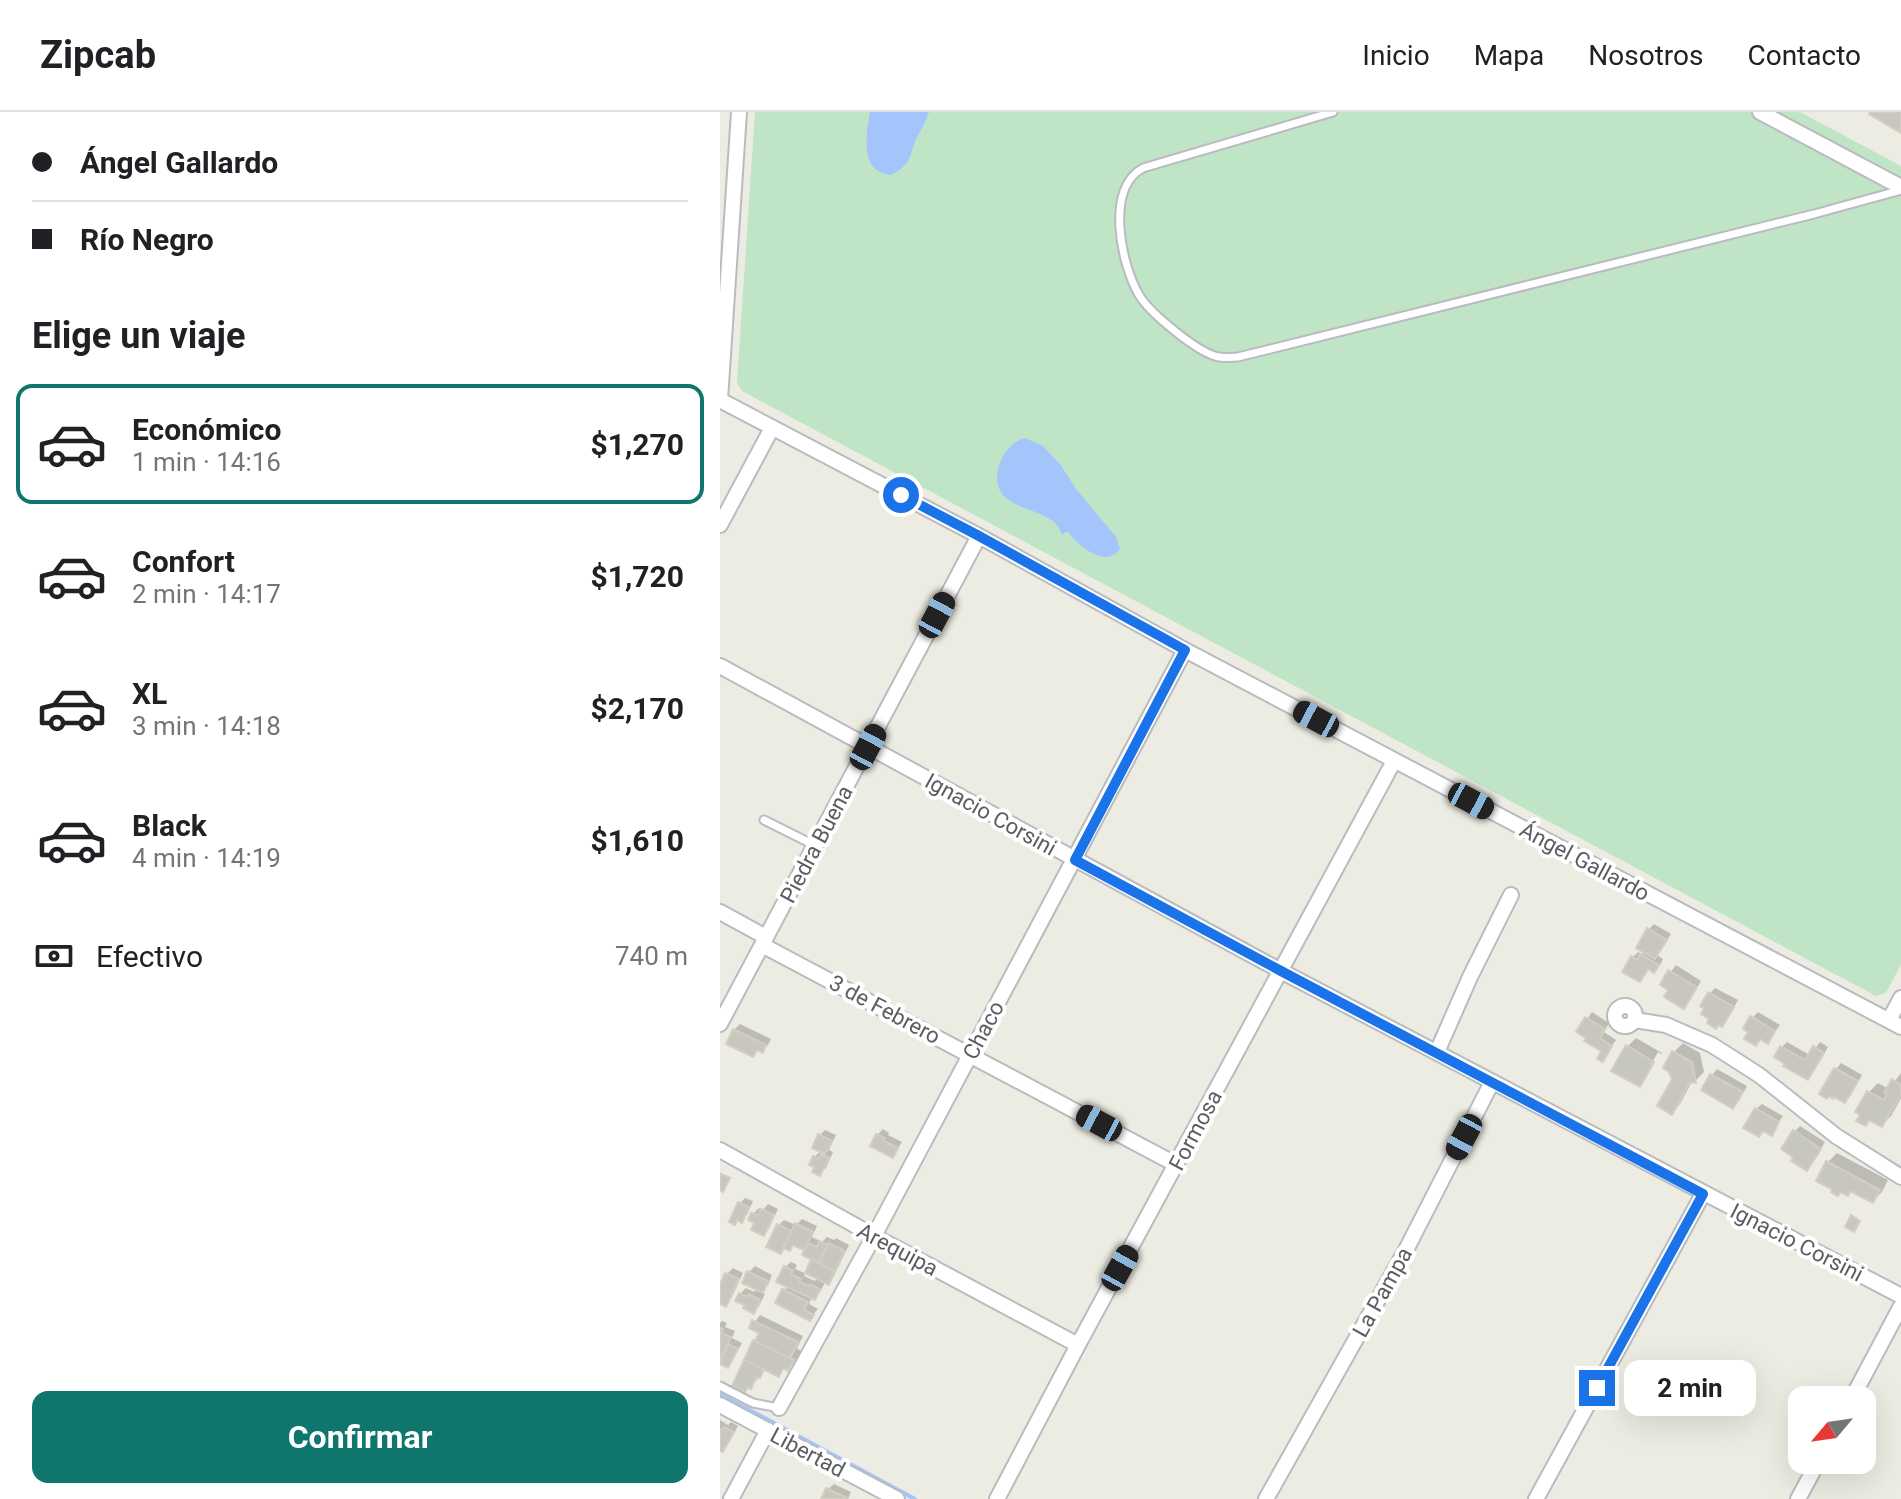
<!DOCTYPE html>
<html lang="es">
<head>
<meta charset="utf-8">
<style>
  :root { --surface:#fff; --page:#f6f6f6; --text:#202124; --muted:#757577; --line:#e0e0e0; --accent:#0f766e }
  body { margin:0; font-family:Roboto,sans-serif; background:var(--page); color:var(--text); height:100vh; display:flex; flex-direction:column; font-size:30px; white-space:nowrap }
  * { box-sizing:border-box; margin:0 }
  p { font-size:26px; color:var(--muted) }
  .icon { flex:none; width:44px; height:44px; fill:none; stroke:currentColor; stroke-width:2; stroke-linecap:round; stroke-linejoin:round }
  .map { position:relative; flex:1; overflow:hidden }
  .details { display:flex; flex-direction:column; background:var(--surface); width:720px }
  .details>* { flex:none }
  .hud { display:grid; align-content:center; height:176px; padding:0 32px; background:var(--surface) }
  .needle { width:52px; rotate:241deg }
  .tools { position:absolute; left:1068px; top:1274px; display:grid; gap:16px }
  .tools a { display:grid; place-items:center; width:88px; height:88px; border-radius:16px; background:var(--surface); box-shadow:0 8px 32px #0002; font-size:40px }
  .end { position:absolute; width:36px; height:36px; margin:-18px; border:10px solid #1a73e8; background:#fff; box-shadow:0 0 0 4px #fff }
  .from { border-radius:50% }
  .bubble { position:absolute; height:56px; border-radius:16px; background:var(--surface); box-shadow:0 8px 32px #0002; font-size:26px; font-weight:700; line-height:56px; text-align:center }
  .car { position:absolute; width:24px; height:48px; margin:-24px -12px; border-radius:10px; box-shadow:0 0 6px 2px #0007; background:linear-gradient(#222 24%,#8ab4d8 0 40%,#222 0 76%,#8ab4d8 0 86%,#222 0) }
  .hud b { display:flex; align-items:center; gap:28px; height:76px; font-size:30px }
  .hud b+b { border-top:2px solid var(--line) }
  .hud i { width:20px; height:20px; background:var(--text) }
  ul { padding:0; list-style:none }
  li { display:flex; align-items:center; gap:24px; height:120px; margin:0 16px 12px; padding:0 16px; border:4px solid transparent; border-radius:16px }
  li div { flex:1 }
  li b { display:block; font-size:30px }
  li em { font-style:normal; font-weight:700 }
  li.active { border-color:var(--accent) }
  li>.icon { width:72px; height:72px; stroke-width:1.5 }
  h2 { padding:0 32px; font-size:36px; line-height:96px }
  .pay { display:flex; align-items:center; gap:20px; height:88px; padding:0 32px; font-size:30px }
  .pay p { margin-inline-start:auto }
  .cta { display:flex; gap:16px; margin-top:auto; padding:16px 32px }
  .cta a { flex:1; height:92px; border-radius:16px; background:var(--accent); color:#fff; font-size:32px; font-weight:700; line-height:92px; text-align:center }
  header { display:flex; align-items:center; gap:48px; box-sizing:border-box; height:112px; padding:0 40px; background:var(--surface); border-bottom:2px solid var(--line) }
  header strong { font-size:38px }
  nav { display:flex; gap:44px; margin-inline-start:auto; font-size:28px }
  main { display:flex; flex:1; min-height:0 }
  .map>svg:first-child { display:block }
  .green { fill:#c0e4c6 }
  .water { fill:#a4c5fb }
  .shadow { fill:#0003 }
  .lines { fill:none; stroke-linecap:round; stroke-linejoin:round }
  .stream { stroke:#a4c5fb; stroke-width:4 }
  .building { fill:#c8c7bf; stroke:#d1cfc1; stroke-width:2 }
  .service-casing { stroke:#babbc1; stroke-width:11 }
  .minor-casing { stroke:#babbc1; stroke-width:18 }
  .service { stroke:#fff; stroke-width:7 }
  .minor { stroke:#fff; stroke-width:14 }
  .route { stroke:#1a73e8; stroke-width:10 }
  .labels { text-anchor:middle; stroke-width:8; stroke-linejoin:round; paint-order:stroke }
  .street-label { font-size:22px; fill:#5b5d63; stroke:#fff }
</style>
</head>
<body>
<header>
<strong>Zipcab</strong>
<nav><a>Inicio</a><a>Mapa</a><a>Nosotros</a><a>Contacto</a></nav>
</header>
<main>
<section class="details">
<div class="hud">
<b><i class="from"></i>Ángel Gallardo</b>
<b><i></i>Río Negro</b>
</div>
<h2>Elige un viaje</h2>
<ul>
<li class="active"><svg class="icon" aria-label="car" viewBox="0 0 24 24"><path d="M5 17H2v-5l4-1 3-4h7l3 4 3 1v5h-3M9 17h6M6 11h13"/><circle cx="7" cy="17" r="2"/><circle cx="17" cy="17" r="2"/></svg><div><b>Económico</b><p>1 min · 14:16</p></div><em>$1,270</em></li>
<li><svg class="icon" aria-label="car" viewBox="0 0 24 24"><path d="M5 17H2v-5l4-1 3-4h7l3 4 3 1v5h-3M9 17h6M6 11h13"/><circle cx="7" cy="17" r="2"/><circle cx="17" cy="17" r="2"/></svg><div><b>Confort</b><p>2 min · 14:17</p></div><em>$1,720</em></li>
<li><svg class="icon" aria-label="car" viewBox="0 0 24 24"><path d="M5 17H2v-5l4-1 3-4h7l3 4 3 1v5h-3M9 17h6M6 11h13"/><circle cx="7" cy="17" r="2"/><circle cx="17" cy="17" r="2"/></svg><div><b>XL</b><p>3 min · 14:18</p></div><em>$2,170</em></li>
<li><svg class="icon" aria-label="car" viewBox="0 0 24 24"><path d="M5 17H2v-5l4-1 3-4h7l3 4 3 1v5h-3M9 17h6M6 11h13"/><circle cx="7" cy="17" r="2"/><circle cx="17" cy="17" r="2"/></svg><div><b>Black</b><p>4 min · 14:19</p></div><em>$1,610</em></li>
</ul>
<div class="pay"><svg class="icon" aria-label="cash" viewBox="0 0 24 24"><path d="M3 7h18v10H3z"/><circle cx="12" cy="12" r="2"/></svg>Efectivo<p>740 m</p></div>
<div class="cta"><a>Confirmar</a></div>
</section>
<div class="map">
<svg width="1181" height="1387" viewBox="0 0 1181 1387">
  <rect width="100%" height="100%" fill="#edece2"/>
  <path class="green" d="M35,0H1080L1181,54V852L1166,881L1156,884L22,279L17,271Z"/>
  <path class="water" d="M150,0H209C206,9 202,17 197,25C188,45 194,50 171,63C139,60 146,23 150,0Z
    M305,326L323,334L340,352L356,377L396,425L400,437C385,457 359,434 348,420H345L343,423L341,421C336,400 297,399 283,383C268,365 284,331 305,326Z"/>
  <path class="shadow" d="M934,812L951,822L937,843L943,847L940,853L934,858L929,855L920,868L912,846L918,840L922,842L925,839L929,817Z
    M956,853L981,869L969,889L964,895L951,877L942,872Z
    M995,876L1018,888L1007,907L1002,912L990,881Z
    M872,900L889,911L884,920L896,928L882,948L884,939L869,925L859,919Z
    M1038,900L1060,913L1048,929L1042,926L1036,932L1032,906Z
    M20,912L51,927L48,933L43,938L39,937L33,943L14,918Z
    M916,926L942,941L941,942L938,940L924,965H927L920,973L907,935Z
    M1067,930L1090,943L1100,930L1108,935L1093,960L1088,966L1062,935Z
    M963,931L980,941L984,960L975,969L973,968L960,992L951,1001L954,967L951,959L945,956L954,940Z
    M1121,951L1142,963L1131,983L1125,989L1114,982L1102,981L1116,957Z
    M997,957L1027,974L1019,989L1013,994L983,978L992,963Z
    M1181,961V986L1171,1004L1162,1013L1151,1007L1146,1012L1149,980L1158,971L1169,977Z
    M1042,992L1063,1004L1051,1021L1036,997Z
    M1080,1014L1105,1030L1092,1051L1076,1045L1075,1019Z
    M163,1017L169,1021L168,1023L182,1030L173,1043L157,1023Z
    M105,1018L116,1023L109,1038L113,1040L106,1056L100,1061L94,1045L102,1038L100,1023Z
    M1117,1041L1168,1068L1162,1080L1153,1089L1131,1078L1108,1050Z
    M25,1086L33,1089L27,1103L21,1108L18,1107L14,1111L20,1091Z
    M48,1092L58,1097L49,1116L43,1122L33,1102L39,1096L43,1098Z
    M82,1107L97,1114L92,1125L102,1130L107,1125L114,1128L116,1126L129,1133L114,1164L109,1170L106,1169L100,1180L95,1186L92,1185L89,1192L98,1197L90,1206L64,1178L69,1174L65,1155L71,1150L77,1153L75,1157L85,1161L84,1164L95,1169L99,1165L94,1146L87,1137L75,1131L58,1114L64,1108L76,1113Z
    M35,1154L52,1163L48,1173L41,1180L45,1182L39,1194L33,1199L20,1182L26,1176L34,1180L38,1176L24,1170L29,1160Z
    M13,1156L23,1161L11,1187L5,1192L0,1190V1177L7,1162Z
    M40,1203L83,1224L77,1236L81,1239L77,1248L68,1257L65,1255L58,1262L45,1258L31,1275L42,1220L31,1215Z
    M2,1209L7,1211L5,1215L15,1219L12,1226L22,1231L13,1248L8,1254L0,1247V1211Z
    M0,1308L8,1313L11,1310L18,1314L8,1332L3,1338L0,1336Z
    M114,1372L131,1380L128,1387H103L108,1377Z"/>
  <g class="lines">
    <path class="stream" d="M0,1282L195,1387"/>
  </g>
  <path class="building" d="M1150,0H1181V21L1149,2Z
    M927,816L947,828L935,847L916,836Z
    M920,842L939,853L934,861L928,857L920,870L902,860L911,844L917,848Z
    M948,858L977,875L964,897L944,885L948,878L940,873Z
    M988,880L1014,895L1002,915L998,913L996,917L987,911L989,907L981,902L984,896L980,894Z
    M1030,904L1055,919L1048,932L1040,927L1036,934L1024,927L1028,920L1023,917Z
    M865,905L885,917L880,926L892,934L883,950L877,947L881,939L864,929L866,926L856,920Z
    M13,917L46,933L43,941L37,938L33,945L6,932Z
    M906,933L934,950L920,975L891,959Z
    M1060,934L1085,948L1093,934L1104,941L1088,968L1063,954L1065,952L1054,945Z
    M952,939L972,950L976,971L970,970L952,1003L937,994L952,967L949,960L943,956Z
    M1114,956L1138,969L1125,991L1114,985L1113,987L1109,984L1107,987L1099,982Z
    M990,962L1023,980L1013,997L981,978Z
    M1172,967L1181,973V982L1162,1015L1149,1008L1146,1014L1136,1009L1140,1003L1135,1000L1147,979L1164,988L1167,983L1164,981Z
    M1035,996L1059,1010L1052,1024L1043,1019L1039,1025L1023,1016Z
    M1073,1018L1101,1037L1087,1059L1071,1049L1073,1045L1061,1037Z
    M98,1022L112,1029L105,1042L92,1036Z
    M156,1022L165,1026L164,1029L178,1036L173,1046L150,1034Z
    M101,1042L109,1046L100,1064L92,1060L94,1055L89,1053L93,1044L98,1047Z
    M1106,1049L1160,1078L1153,1091L1130,1079L1128,1084L1120,1080L1118,1084L1111,1080L1112,1077L1096,1069Z
    M1,1062L10,1066L3,1080L0,1078Z
    M18,1090L29,1095L22,1111L17,1108L15,1113L9,1110Z
    M41,1097L54,1103L44,1124L31,1118L34,1111L28,1108L31,1101L38,1103Z
    M1131,1103L1140,1109L1134,1120L1125,1115Z
    M75,1111L93,1120L84,1138L73,1133L70,1139L63,1136Z
    M57,1112L71,1119L61,1142L46,1135Z
    M99,1129L107,1133L99,1151L82,1143L88,1131L97,1135Z
    M108,1131L125,1139L115,1159L99,1151Z
    M91,1147L115,1159L109,1173L85,1161Z
    M64,1154L73,1159L71,1162L81,1167L79,1170L89,1174L90,1172L100,1177L95,1188L56,1170Z
    M27,1159L48,1169L43,1181L22,1171Z
    M5,1161L19,1167L6,1195L0,1192V1172Z
    M62,1177L88,1190L84,1198L94,1203L90,1209L55,1191Z
    M19,1181L28,1185L29,1182L40,1188L34,1202L23,1196L24,1193L15,1189Z
    M32,1208L78,1230L70,1246L35,1229L39,1221L29,1216Z
    M0,1216L3,1217L1,1221L11,1225L0,1248Z
    M33,1228L74,1248L68,1259L63,1256L59,1265L24,1248Z
    M8,1232L18,1237L8,1256L0,1252Z
    M24,1248L44,1257L40,1266L37,1264L31,1277L28,1275L25,1280L12,1274Z
    M4,1315L14,1320L3,1340L0,1339V1317L2,1318Z
    M106,1376L127,1386V1387H101Z"/>
  <g class="lines">
    <g class="service-casing">
      <path id="service" d="M613,0L423,56C385,76 401,151 418,181C427,199 479,242 499,245C505,246 512,245 518,245L1094,102L1181,78
        M44,708L96,734
        M0,1274L33,1291L59,1296"/>
    </g>
    <g class="minor-casing">
      <path id="minor" d="M1040,0L1181,75
        M0,288L259,424L465,538L1181,915
        M0,288L19,0
        M0,413L52,316
        M0,554L561,859L1181,1184
        M0,800L46,825
        M42,833L457,1053
        M895 904a10 10 0 1 1 20 0a10 10 0 1 1-20 0Z
        M915,908L946,913L992,933L1039,963L1116,1024L1181,1065
        M1169,908L1181,886
        M0,912L259,424
        M717,940L750,865L791,783
        M0,1038L154,1124L358,1233
        M1131,1288L1181,1194
        M0,1293L177,1387
        M59,1296L154,1124L465,538
        M11,1387L48,1318
        M277,1387L358,1233L674,649
        M546,1387L687,1136L772,970
        M816,1387L983,1082
        M1078,1387L1099,1348"/>
    </g>
    <use href="#service" class="service"/>
    <use href="#minor" class="minor"/>
  </g>
  <g class="lines">
    <path class="route" d="M181,383L259,424L465,538L355,748L561,859L983,1082L877,1276"/>
  </g>
  <g class="labels">
    <g class="street-label">
      <text transform="translate(271 702) rotate(29)" y="8">Ignacio Corsini</text>
      <text transform="translate(96 732) rotate(-62)" y="8">Piedra Buena</text>
      <text transform="translate(865 749) rotate(28)" y="8">Ángel Gallardo</text>
      <text transform="translate(165 897) rotate(28)" y="8">3 de Febrero</text>
      <text transform="translate(263 918) rotate(-62)" y="8">Chaco</text>
      <text transform="translate(475 1018) rotate(-62)" y="8">Formosa</text>
      <text transform="translate(1077 1130) rotate(27)" y="8">Ignacio Corsini</text>
      <text transform="translate(178 1137) rotate(28)" y="8">Arequipa</text>
      <text transform="translate(662 1180) rotate(-61)" y="8">La Pampa</text>
      <text transform="translate(88 1340) rotate(28)" y="8">Libertad</text>
    </g>
  </g>
</svg>
<div class="tools">
<a><svg class="needle" viewBox="-14 -14 28 28"><path d="M0-13l5 13h-10z" fill="#e53935"/><path d="M0 13l5-13h-10z" fill="#757577"/></svg></a>
</div>
<i class="end from" style="left:181px;top:383px"></i>
<i class="end" style="left:877px;top:1276px"></i>
<div class="bubble" style="left:904px;top:1248px;width:132px">2 min</div>
<i class="car" style="left:217px;top:503px;rotate:28deg"></i>
<i class="car" style="left:596px;top:607px;rotate:298deg"></i>
<i class="car" style="left:148px;top:635px;rotate:28deg"></i>
<i class="car" style="left:751px;top:689px;rotate:118deg"></i>
<i class="car" style="left:379px;top:1011px;rotate:298deg"></i>
<i class="car" style="left:744px;top:1025px;rotate:208deg"></i>
<i class="car" style="left:400px;top:1156px;rotate:29deg"></i>
</div>
</main>
</body>
</html>
